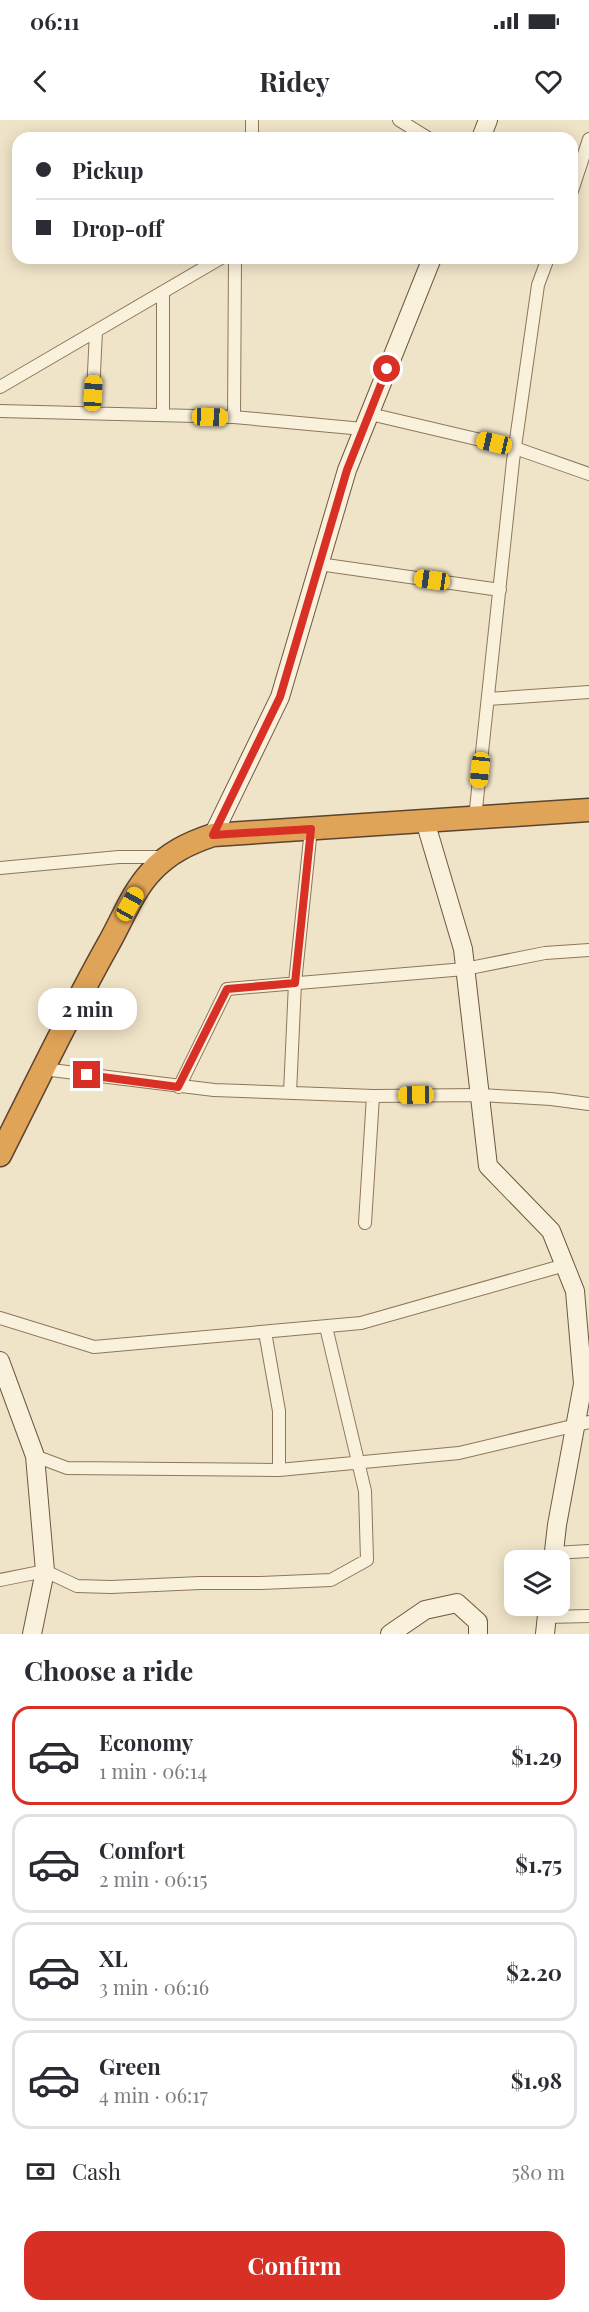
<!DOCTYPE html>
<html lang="en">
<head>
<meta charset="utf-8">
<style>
  :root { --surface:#fff; --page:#f7f7f7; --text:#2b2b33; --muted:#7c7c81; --line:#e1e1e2; --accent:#d93025 }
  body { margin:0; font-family:"Playfair Display",serif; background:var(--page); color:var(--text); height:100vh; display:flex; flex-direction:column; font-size:22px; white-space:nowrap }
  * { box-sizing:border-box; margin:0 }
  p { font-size:20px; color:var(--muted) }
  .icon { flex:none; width:33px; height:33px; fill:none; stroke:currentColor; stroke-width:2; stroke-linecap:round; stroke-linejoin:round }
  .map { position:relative; height:1514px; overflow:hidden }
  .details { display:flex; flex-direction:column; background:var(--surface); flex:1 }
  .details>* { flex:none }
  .top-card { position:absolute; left:12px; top:12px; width:566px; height:132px; border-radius:18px; box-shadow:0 3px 15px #0003; display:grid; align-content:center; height:132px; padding:0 24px; background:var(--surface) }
  .fabs { position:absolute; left:504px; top:1430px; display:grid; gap:12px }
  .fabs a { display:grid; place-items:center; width:66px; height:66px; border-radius:12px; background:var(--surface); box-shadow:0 3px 15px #0003; font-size:30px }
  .end { position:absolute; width:27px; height:27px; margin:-14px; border:8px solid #d93025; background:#fff; box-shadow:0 0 0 3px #fff }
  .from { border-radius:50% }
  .bubble { position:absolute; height:42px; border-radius:18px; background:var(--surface); box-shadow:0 3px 15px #0003; font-size:20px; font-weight:700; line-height:42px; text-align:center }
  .car { position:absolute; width:18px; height:36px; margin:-18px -9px; border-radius:8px; box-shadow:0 0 4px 2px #0007; background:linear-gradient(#f5c518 24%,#345 0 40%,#f5c518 0 76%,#345 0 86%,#f5c518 0) }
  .top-card b { display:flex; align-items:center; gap:21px; height:57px; font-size:22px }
  .top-card b+b { border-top:2px solid var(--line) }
  .top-card i { width:15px; height:15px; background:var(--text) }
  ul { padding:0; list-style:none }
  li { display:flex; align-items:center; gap:18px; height:99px; margin:0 12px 9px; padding:0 12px; border:3px solid var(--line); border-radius:18px }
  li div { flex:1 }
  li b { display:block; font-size:22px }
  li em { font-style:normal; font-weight:700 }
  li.active { border-color:var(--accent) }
  li>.icon { width:54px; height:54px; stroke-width:1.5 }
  h2 { padding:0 24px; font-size:27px; line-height:72px }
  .pay { display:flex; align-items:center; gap:15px; height:66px; padding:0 24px; font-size:22px }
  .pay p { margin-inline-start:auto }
  .button { display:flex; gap:12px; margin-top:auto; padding:12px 24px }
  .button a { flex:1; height:69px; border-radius:18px; background:var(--accent); color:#fff; font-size:24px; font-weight:700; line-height:69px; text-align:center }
  .status { display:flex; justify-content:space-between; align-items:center; height:42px; padding:0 30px; background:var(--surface); direction:ltr }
  .status svg { height:16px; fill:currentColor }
  header { display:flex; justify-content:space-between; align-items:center; height:78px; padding:0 24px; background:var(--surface); font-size:27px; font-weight:700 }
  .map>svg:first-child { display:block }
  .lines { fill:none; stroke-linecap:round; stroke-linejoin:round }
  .street-casing { stroke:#8d765c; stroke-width:14 }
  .secondary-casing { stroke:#6f573f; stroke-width:20 }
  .highway-casing { stroke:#5b4430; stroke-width:25 }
  .street { stroke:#faf1dc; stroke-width:12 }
  .secondary { stroke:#faf1dc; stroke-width:18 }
  .highway { stroke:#e0a458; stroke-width:22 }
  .route { stroke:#d93025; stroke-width:8 }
</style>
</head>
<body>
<div class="status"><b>06:11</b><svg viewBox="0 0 49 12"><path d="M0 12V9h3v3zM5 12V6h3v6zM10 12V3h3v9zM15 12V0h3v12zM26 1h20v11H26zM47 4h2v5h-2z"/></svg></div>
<header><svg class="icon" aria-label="back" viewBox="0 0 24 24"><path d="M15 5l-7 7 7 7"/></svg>Ridey<svg class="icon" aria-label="heart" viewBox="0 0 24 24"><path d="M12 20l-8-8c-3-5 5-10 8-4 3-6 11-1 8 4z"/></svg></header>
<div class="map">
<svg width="589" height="1514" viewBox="0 0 589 1514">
  <rect width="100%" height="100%" fill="#f0e4c8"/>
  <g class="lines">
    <g class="street-casing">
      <path id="street" d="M399,0L428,18
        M252,18V0
        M572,71L589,19
        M0,267L221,138
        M0,291L234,297L363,309
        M92,293L96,211
        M370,294L515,328L589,354
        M163,295V172
        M234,297L235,138
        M319,444L500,470
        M488,579L589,572
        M475,698L513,341L538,165L548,138
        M0,748L119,737H166
        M43,949L214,970L373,976L480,975L551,979L589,984
        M179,967L227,869L465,849L545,833L589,830
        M290,973L295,863L311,709
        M365,1103L373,976
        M0,1198L94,1227L361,1203L565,1145
        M265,1212L279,1291V1350
        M35,1336L67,1348L279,1350L459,1333L589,1302
        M554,1433L589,1431
        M0,1460L45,1451L77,1466L111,1467L200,1463H261L331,1460L367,1440L365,1371L326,1207
        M547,1497L589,1496"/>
    </g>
    <g class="secondary-casing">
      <path id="secondary" d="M481,18L488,0
        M425,701L463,829L488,1046L551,1111L575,1171L583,1264L557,1405L553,1440
        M213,715L280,577L347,350L432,138
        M0,1241L35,1336L45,1451L32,1514
        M390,1514L425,1490L457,1483L478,1502V1514
        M545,1514L548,1485"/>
    </g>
    <g class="highway-casing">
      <path id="highway" d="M0,1035C36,964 70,892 109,823C122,800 133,771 151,752C168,733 189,723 213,715L589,690"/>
    </g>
    <use href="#street" class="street"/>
    <use href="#secondary" class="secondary"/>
    <use href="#highway" class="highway"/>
  </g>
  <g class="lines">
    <path class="route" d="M87,955L178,967L227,869L295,863L311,709L213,715L280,577L347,350L387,249"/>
  </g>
</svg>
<div class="fabs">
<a><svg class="icon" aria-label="layers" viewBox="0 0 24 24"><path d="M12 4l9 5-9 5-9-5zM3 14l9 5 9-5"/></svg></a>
</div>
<i class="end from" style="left:387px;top:249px"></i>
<i class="end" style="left:87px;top:955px"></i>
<div class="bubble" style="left:38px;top:868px;width:99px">2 min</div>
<i class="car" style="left:93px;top:273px;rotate:3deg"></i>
<i class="car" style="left:210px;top:297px;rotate:92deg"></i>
<i class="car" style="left:494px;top:323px;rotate:283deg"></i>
<i class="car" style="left:432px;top:460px;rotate:278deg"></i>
<i class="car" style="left:480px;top:650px;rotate:186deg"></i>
<i class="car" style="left:130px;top:784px;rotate:29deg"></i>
<i class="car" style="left:416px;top:975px;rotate:269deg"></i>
<div class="top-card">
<b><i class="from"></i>Pickup</b>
<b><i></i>Drop-off</b>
</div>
</div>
<section class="details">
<h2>Choose a ride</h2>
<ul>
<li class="active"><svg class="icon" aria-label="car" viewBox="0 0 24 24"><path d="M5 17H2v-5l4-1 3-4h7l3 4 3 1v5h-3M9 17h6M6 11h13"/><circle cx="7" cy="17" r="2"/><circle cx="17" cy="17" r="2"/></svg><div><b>Economy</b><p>1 min · 06:14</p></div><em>$1.29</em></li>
<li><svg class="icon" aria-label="car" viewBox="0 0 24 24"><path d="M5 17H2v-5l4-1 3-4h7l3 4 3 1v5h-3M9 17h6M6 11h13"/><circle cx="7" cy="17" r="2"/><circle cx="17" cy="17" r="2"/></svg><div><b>Comfort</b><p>2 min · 06:15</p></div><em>$1.75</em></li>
<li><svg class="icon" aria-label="car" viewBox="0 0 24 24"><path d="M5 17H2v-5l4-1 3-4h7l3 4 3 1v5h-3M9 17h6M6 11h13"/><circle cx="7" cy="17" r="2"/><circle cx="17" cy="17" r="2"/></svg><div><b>XL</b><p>3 min · 06:16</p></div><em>$2.20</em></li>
<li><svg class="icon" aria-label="car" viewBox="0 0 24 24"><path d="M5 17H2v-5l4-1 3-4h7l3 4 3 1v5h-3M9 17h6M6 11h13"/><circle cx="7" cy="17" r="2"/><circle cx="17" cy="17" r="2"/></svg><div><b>Green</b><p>4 min · 06:17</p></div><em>$1.98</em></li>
</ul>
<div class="pay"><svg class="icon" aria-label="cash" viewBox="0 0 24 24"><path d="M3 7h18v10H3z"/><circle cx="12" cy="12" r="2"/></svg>Cash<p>580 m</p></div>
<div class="button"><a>Confirm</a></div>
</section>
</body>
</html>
